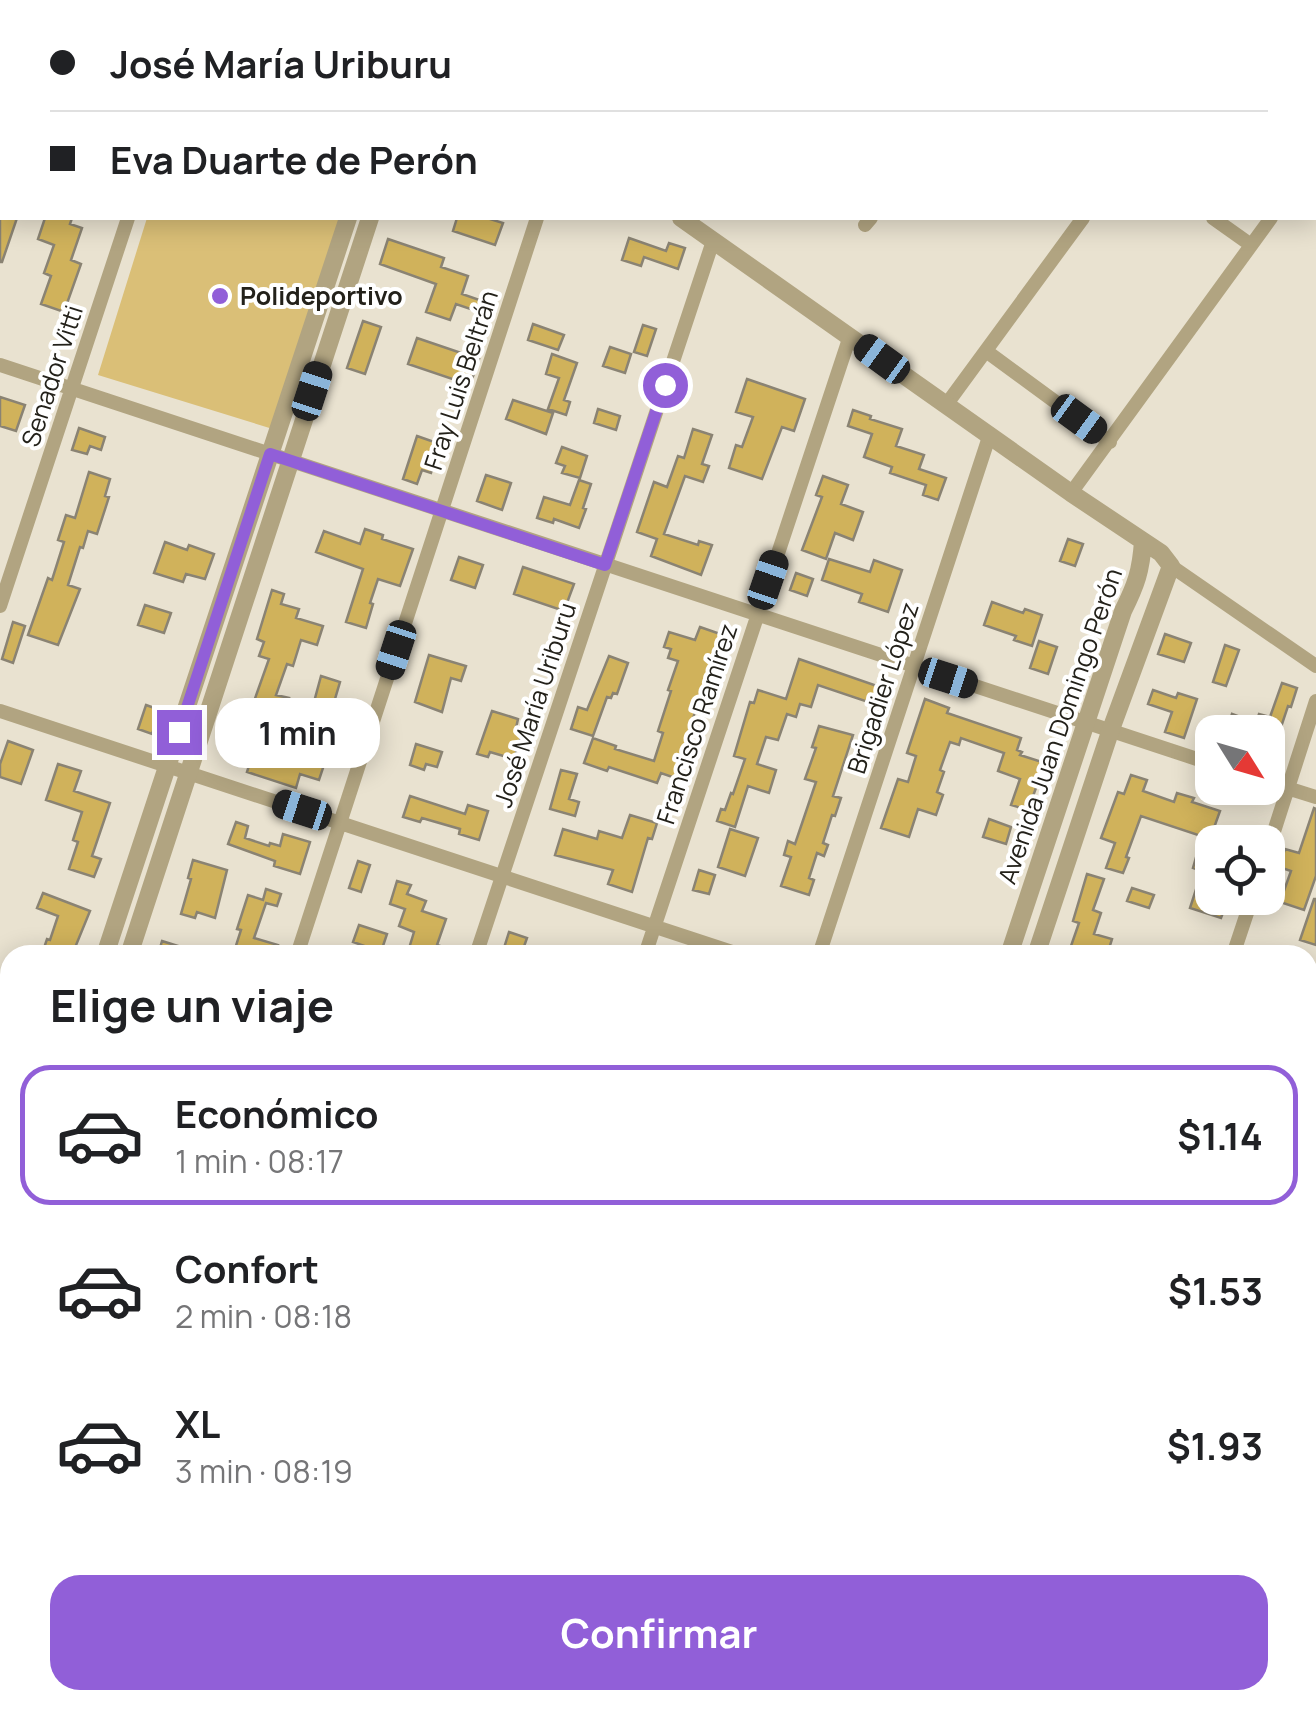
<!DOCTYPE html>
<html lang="es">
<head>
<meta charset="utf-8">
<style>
  :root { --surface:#fff; --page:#f2f2f2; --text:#202124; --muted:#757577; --line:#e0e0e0; --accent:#915fd8 }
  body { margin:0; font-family:Manrope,sans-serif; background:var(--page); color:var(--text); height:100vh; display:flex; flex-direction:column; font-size:38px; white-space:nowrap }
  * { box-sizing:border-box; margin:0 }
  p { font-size:32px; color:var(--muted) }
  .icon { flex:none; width:55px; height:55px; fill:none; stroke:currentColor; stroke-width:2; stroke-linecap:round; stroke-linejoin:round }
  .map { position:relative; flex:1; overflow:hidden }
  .sheet { position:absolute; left:0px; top:945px; width:1318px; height:765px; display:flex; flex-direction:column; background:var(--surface); border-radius:30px 30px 0 0; box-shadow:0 5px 25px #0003 }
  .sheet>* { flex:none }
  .guide { position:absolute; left:0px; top:0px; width:1318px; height:220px; box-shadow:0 5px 25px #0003; display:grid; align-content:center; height:220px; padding:0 50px; background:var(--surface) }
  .needle { width:65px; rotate:127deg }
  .controls { position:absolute; left:1195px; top:715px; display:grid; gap:20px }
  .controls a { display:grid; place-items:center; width:90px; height:90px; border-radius:20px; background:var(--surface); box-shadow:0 5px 25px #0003; font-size:50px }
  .end { position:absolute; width:45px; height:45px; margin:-22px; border:12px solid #915fd8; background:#fff; box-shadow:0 0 0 5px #fff }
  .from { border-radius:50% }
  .bubble { position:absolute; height:70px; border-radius:30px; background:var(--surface); box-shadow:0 5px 25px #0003; font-size:32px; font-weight:700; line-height:70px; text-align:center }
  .car { position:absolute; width:30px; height:60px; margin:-30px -15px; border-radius:12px; box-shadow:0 0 8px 2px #0007; background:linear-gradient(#222 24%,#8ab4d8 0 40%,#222 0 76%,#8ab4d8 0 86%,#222 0) }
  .guide b { display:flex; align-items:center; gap:35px; height:95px; font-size:38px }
  .guide b+b { border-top:2px solid var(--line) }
  .guide i { width:25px; height:25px; background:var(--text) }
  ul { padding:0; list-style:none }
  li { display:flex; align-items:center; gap:30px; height:140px; margin:0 20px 15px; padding:0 30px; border:5px solid transparent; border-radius:30px }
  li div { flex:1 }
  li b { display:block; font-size:38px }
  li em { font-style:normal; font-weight:700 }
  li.active { border-color:var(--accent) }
  li>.icon { width:90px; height:90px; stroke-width:1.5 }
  h2 { padding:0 50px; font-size:45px; line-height:120px }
  .button { display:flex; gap:20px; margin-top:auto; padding:20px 50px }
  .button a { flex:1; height:115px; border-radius:30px; background:var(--accent); color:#fff; font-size:40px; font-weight:700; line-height:115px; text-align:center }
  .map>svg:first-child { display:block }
  .grass { fill:#dabf77 }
  .building { fill:#d0b25b; stroke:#8a8373; stroke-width:2.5 }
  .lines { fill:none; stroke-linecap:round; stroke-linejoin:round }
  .minor { stroke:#b1a481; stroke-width:14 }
  .tertiary { stroke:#b1a481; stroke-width:18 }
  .route { stroke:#915fd8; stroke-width:12 }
  .poi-dot { fill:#915fd8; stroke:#fff; stroke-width:4 }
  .labels { text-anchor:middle; stroke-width:8; stroke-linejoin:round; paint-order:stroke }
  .poi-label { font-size:25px; font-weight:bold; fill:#23211a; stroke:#fff; text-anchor:start }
  .street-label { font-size:25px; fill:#23211a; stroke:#fff }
</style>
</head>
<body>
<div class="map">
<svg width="1316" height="1710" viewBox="0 0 1316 1710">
  <rect width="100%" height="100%" fill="#e9e2d0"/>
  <path class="grass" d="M451,0H864L854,2H454Z
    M147,218H342L276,430L98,375Z
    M970,1700H1111L1107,1710H1000Z"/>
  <path class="building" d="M0,218H17L2,262H0Z
    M45,218H72L70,224L82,228L71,260L81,264L64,312L41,304L51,276L44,273L54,245L38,239Z
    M457,218H487L503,223L495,245L453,231Z
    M629,238L666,251L669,243L685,248L678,269L644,257L641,266L622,260Z
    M388,239L444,258L441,267L468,276L462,294L491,304L488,315L456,304L450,320L426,312L436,284L380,264Z
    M363,321L381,327L365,374L347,368Z
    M533,324L564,335L558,350L528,340Z
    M643,325L656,329L647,356L634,352Z
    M417,338L479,359L470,385L408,364Z
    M610,347L631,354L625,373L603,366Z
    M552,354L577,363L564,400L570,402L566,415L548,409L559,378L546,374Z
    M747,379L805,399L794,431L782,427L762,479L729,468L736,445L742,447L753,417L736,412Z
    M0,397L25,405L16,431L0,426Z
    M513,400L553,413L546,434L506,419Z
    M598,409L620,416L616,430L594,423Z
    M853,410L871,416L870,419L902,429L896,446L924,455L919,469L946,478L938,500L923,495L926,485L890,473L892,467L864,457L872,434L848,426Z
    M79,428L105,437L101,450L90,446L87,454L72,450Z
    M693,429L712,435L702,464L709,466L703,482L685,476L664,534L698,545L699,541L712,545L701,575L651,556L657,539L637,532L654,482L667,487L678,456L684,458Z
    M417,436L440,444L431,473L422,470L417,484L403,479Z
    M562,447L587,456L580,478L562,473L565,466L556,463Z
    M89,472L110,479L105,496L109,497L97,534L88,531L83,548L80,547L68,585L80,589L58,645L28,635L48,578L52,580L64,542L58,540L66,515L75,518Z
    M486,475L511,483L502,510L477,501Z
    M823,476L848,485L841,504L863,512L853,540L835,533L826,559L802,550L822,497L816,495Z
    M579,480L591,484L583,508L586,509L579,528L554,519L553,523L537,518L544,497L570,505Z
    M365,529L383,535L382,539L413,549L400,586L378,579L370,603L373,604L366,628L346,622L363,569L316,552L324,531L360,544Z
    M1068,539L1083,544L1075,566L1060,561Z
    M165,542L187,550L189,545L214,554L205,579L186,574L183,582L154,573Z
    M459,557L483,565L475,588L451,580Z
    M829,559L870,572L874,560L902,570L888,612L859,602L862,594L822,580Z
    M523,567L574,584L564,611L514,594Z
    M796,573L813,579L807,596L790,590Z
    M272,590L284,594L281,604L299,609L296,618L323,626L317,645L301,640L293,666L287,664L276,695L289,698L283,716L252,707L269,659L259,656L264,642L257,639Z
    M992,602L1023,613L1025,609L1042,615L1032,646L1014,640L1016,636L984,625Z
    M145,605L171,613L164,633L138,625Z
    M13,622L25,626L13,663L2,659Z
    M700,627L726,636L713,674L717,676L713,689L707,687L697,713L695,712L675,778L661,773L657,783L609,767L607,771L584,763L593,738L616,746L615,749L654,761L663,733L658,731L671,691L668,690L678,661L668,658L671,649L664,647L669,632L695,640Z
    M1165,634L1191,643L1184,662L1158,654Z
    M1039,641L1057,647L1048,674L1030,668Z
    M1225,645L1239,650L1226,686L1213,682Z
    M429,655L466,666L461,681L451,678L442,712L415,702Z
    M609,656L628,663L617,694L613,693L611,698L607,697L593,736L571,729L578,707L587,710Z
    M799,659L880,687L874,704L818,685L811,707L800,704L796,717L787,714L778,740L766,737L757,764L776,770L769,793L748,786L735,827L717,821L721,809L725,810L731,793L733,794L745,759L734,756L750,702L754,703L758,690L786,699Z
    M321,676L340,682L335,699L341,701L331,739L317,735L327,706L314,702Z
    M1282,683L1297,688L1291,707L1288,706L1270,760L1268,759V732H1226L1232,714L1256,723L1259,714L1270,717Z
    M1153,690L1176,698L1178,693L1197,699L1184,738L1165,732L1172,712L1148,704Z
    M925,699L949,708L947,713L1021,738L1017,750L1022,752L1020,755L1045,763L1028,810L1011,805L1020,779L998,771L1004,753L961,738L959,745L950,742L940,770L944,772L937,792L943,795L936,815L918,809L909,837L881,828L898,779L908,782L916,756L907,753Z
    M146,705L160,710L152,734L138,729Z
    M492,711L518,719L516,728L523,730L514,759L490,752L488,757L477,754Z
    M819,726L853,735L833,796L841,798L835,816L832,815L823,843L828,845L824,856L817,853L809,878L814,880L809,895L781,886L791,857L784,855L788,841L795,844L816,782L805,779L816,748L812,747Z
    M288,739L309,745L304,760L324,765L319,780L300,774L296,788L247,772L253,753L266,756L270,741L286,746Z
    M8,741L33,750L21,784L0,777V764Z
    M416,744L442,752L437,767L426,764L424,770L410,765Z
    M58,764L81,771L74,791L110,803L92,856L101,859L94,877L69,869L78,842L73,840L82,812L46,800Z
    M561,770L577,774L569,799L579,802L575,816L550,809Z
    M1131,775L1147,780L1143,791L1174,802L1177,793L1194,798L1192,802L1220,811L1210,839L1141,816L1126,857L1129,858L1123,873L1106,868L1115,843L1101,838L1118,792L1124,794Z
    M410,796L465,814L468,805L488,811L479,840L459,834L460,829L422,818L420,822L403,817Z
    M1314,808L1316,809V876L1304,910L1280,902L1291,871L1279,867L1285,849L1299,853Z
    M630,815L657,823L652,839L648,838L632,892L608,884L613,870L555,855L563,829L597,839L599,831L622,838Z
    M989,819L1011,827L1006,844L983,837Z
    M236,822L248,826L245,838L269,846L270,843L280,846L283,834L310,842L300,874L274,866L275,861L228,844Z
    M730,829L758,838L745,876L718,867Z
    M1210,848H1212V898L1227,902L1221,918L1190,908L1202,871L1193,868L1197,854L1207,858Z
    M193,860L227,870L215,918L197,912L195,918L181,914L191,879L188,878Z
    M358,861L370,865L361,892L349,888Z
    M699,870L715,875L709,894L693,890Z
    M1087,874L1104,879L1093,910L1101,913L1094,934L1112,939L1107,955H1098L1071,946L1079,923L1073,921Z
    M397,881L411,885L407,894L426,901L422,911L446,919L437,945L461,953V955H407L414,932L399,926L405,909L390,904Z
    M1132,888L1154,895L1149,908L1127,901Z
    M266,889L281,894L277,906L266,903L254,938L278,945L275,955H233L241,930L237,929L248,895L263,900Z
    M43,893L90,911L72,955H55L43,951L47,939L50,940L58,916L37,908Z
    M1314,899H1316V945L1300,940Z
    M359,925L387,934L381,952L353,942Z
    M509,932L527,938L521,955L503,951Z
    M162,941L197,952V955H158Z"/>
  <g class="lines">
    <path class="minor" d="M894,0L898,2
      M28,2L29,0
      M199,2L200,0
      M439,2L440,0
      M826,2L827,0
      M1030,2L1032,0
      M1240,2L1242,0
      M0,25L2,26
      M0,87L2,80
      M1315,157L1316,155
      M1213,218L1251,245
      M865,225L871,218
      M986,351L1110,442
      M0,365L1212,764
      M946,405L1083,218
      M1071,493L1271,218
      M1171,566L1316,666
      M0,606L128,218
      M0,711L741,955
      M1268,782L1316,797
      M1268,850L1316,701
      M297,955L537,218
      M476,955L713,241
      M645,955L850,336
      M819,955L990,434
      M1233,955L1252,898
      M0,1057L10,1061
      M1308,1142L1316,1145
      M1308,1300L1316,1274
      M1308,1493L1316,1495
      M51,1710L54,1700
      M224,1710L228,1700
      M395,1710L399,1700
      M571,1710L574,1700
      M1173,1710L1176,1700"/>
    <path class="tertiary" d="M381,0L384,2
      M681,218L1071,493L1161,553L1171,566L1110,732L1036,955
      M105,955L348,218
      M129,955L370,218
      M1009,955L1123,611C1136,585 1141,571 1143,541
      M0,1280L10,1249
      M0,1355L10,1324
      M0,1399L10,1402
      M917,1700L948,1710
      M766,1710L769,1700
      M786,1710L789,1700"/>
  </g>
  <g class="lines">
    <path class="route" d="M179,732L270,454L605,565L665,385"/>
  </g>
  <circle class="poi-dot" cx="220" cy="296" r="10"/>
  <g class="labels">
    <g class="poi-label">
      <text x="240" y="305">Polideportivo</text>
    </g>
    <g class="street-label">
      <text transform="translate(52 376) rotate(-72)" y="9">Senador Vitti</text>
      <text transform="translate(461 380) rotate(-72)" y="9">Fray Luis Beltrán</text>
      <text transform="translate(883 688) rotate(-72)" y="9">Brigadier López</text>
      <text transform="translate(535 705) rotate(-72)" y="9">José María Uriburu</text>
      <text transform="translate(697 724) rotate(-72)" y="9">Francisco Ramírez</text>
      <text transform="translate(1060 726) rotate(-71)" y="9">Avenida Juan Domingo Perón</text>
    </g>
  </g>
</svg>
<div class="controls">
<a><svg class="needle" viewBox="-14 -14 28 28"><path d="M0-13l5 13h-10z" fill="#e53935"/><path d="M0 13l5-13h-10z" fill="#757577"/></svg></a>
<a><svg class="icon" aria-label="locate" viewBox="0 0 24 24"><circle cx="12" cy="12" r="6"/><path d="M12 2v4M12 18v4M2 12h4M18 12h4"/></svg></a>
</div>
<i class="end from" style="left:665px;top:385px"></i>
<i class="end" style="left:179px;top:732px"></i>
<div class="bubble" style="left:215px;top:698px;width:165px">1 min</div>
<i class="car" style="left:882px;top:359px;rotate:306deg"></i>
<i class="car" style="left:312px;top:391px;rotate:18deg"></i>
<i class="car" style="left:1079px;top:419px;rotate:126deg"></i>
<i class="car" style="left:768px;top:580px;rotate:19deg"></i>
<i class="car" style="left:396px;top:650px;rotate:198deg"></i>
<i class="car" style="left:948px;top:678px;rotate:108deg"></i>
<i class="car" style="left:302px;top:810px;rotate:288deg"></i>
<div class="guide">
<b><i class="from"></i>José María Uriburu</b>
<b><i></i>Eva Duarte de Perón</b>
</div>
<section class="sheet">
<h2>Elige un viaje</h2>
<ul>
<li class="active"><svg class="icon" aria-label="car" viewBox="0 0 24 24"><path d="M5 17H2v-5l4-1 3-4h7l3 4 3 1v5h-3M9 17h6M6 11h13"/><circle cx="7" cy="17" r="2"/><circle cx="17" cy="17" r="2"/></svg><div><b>Económico</b><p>1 min · 08:17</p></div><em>$1.14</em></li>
<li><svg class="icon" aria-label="car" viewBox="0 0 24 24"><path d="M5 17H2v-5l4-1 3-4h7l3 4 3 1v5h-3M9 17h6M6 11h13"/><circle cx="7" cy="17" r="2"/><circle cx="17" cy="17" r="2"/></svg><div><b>Confort</b><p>2 min · 08:18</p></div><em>$1.53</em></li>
<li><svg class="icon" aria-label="car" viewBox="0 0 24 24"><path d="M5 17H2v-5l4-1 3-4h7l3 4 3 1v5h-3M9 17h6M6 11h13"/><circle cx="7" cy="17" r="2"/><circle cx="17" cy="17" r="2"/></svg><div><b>XL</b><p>3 min · 08:19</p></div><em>$1.93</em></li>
</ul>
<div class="button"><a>Confirmar</a></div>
</section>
</div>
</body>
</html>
